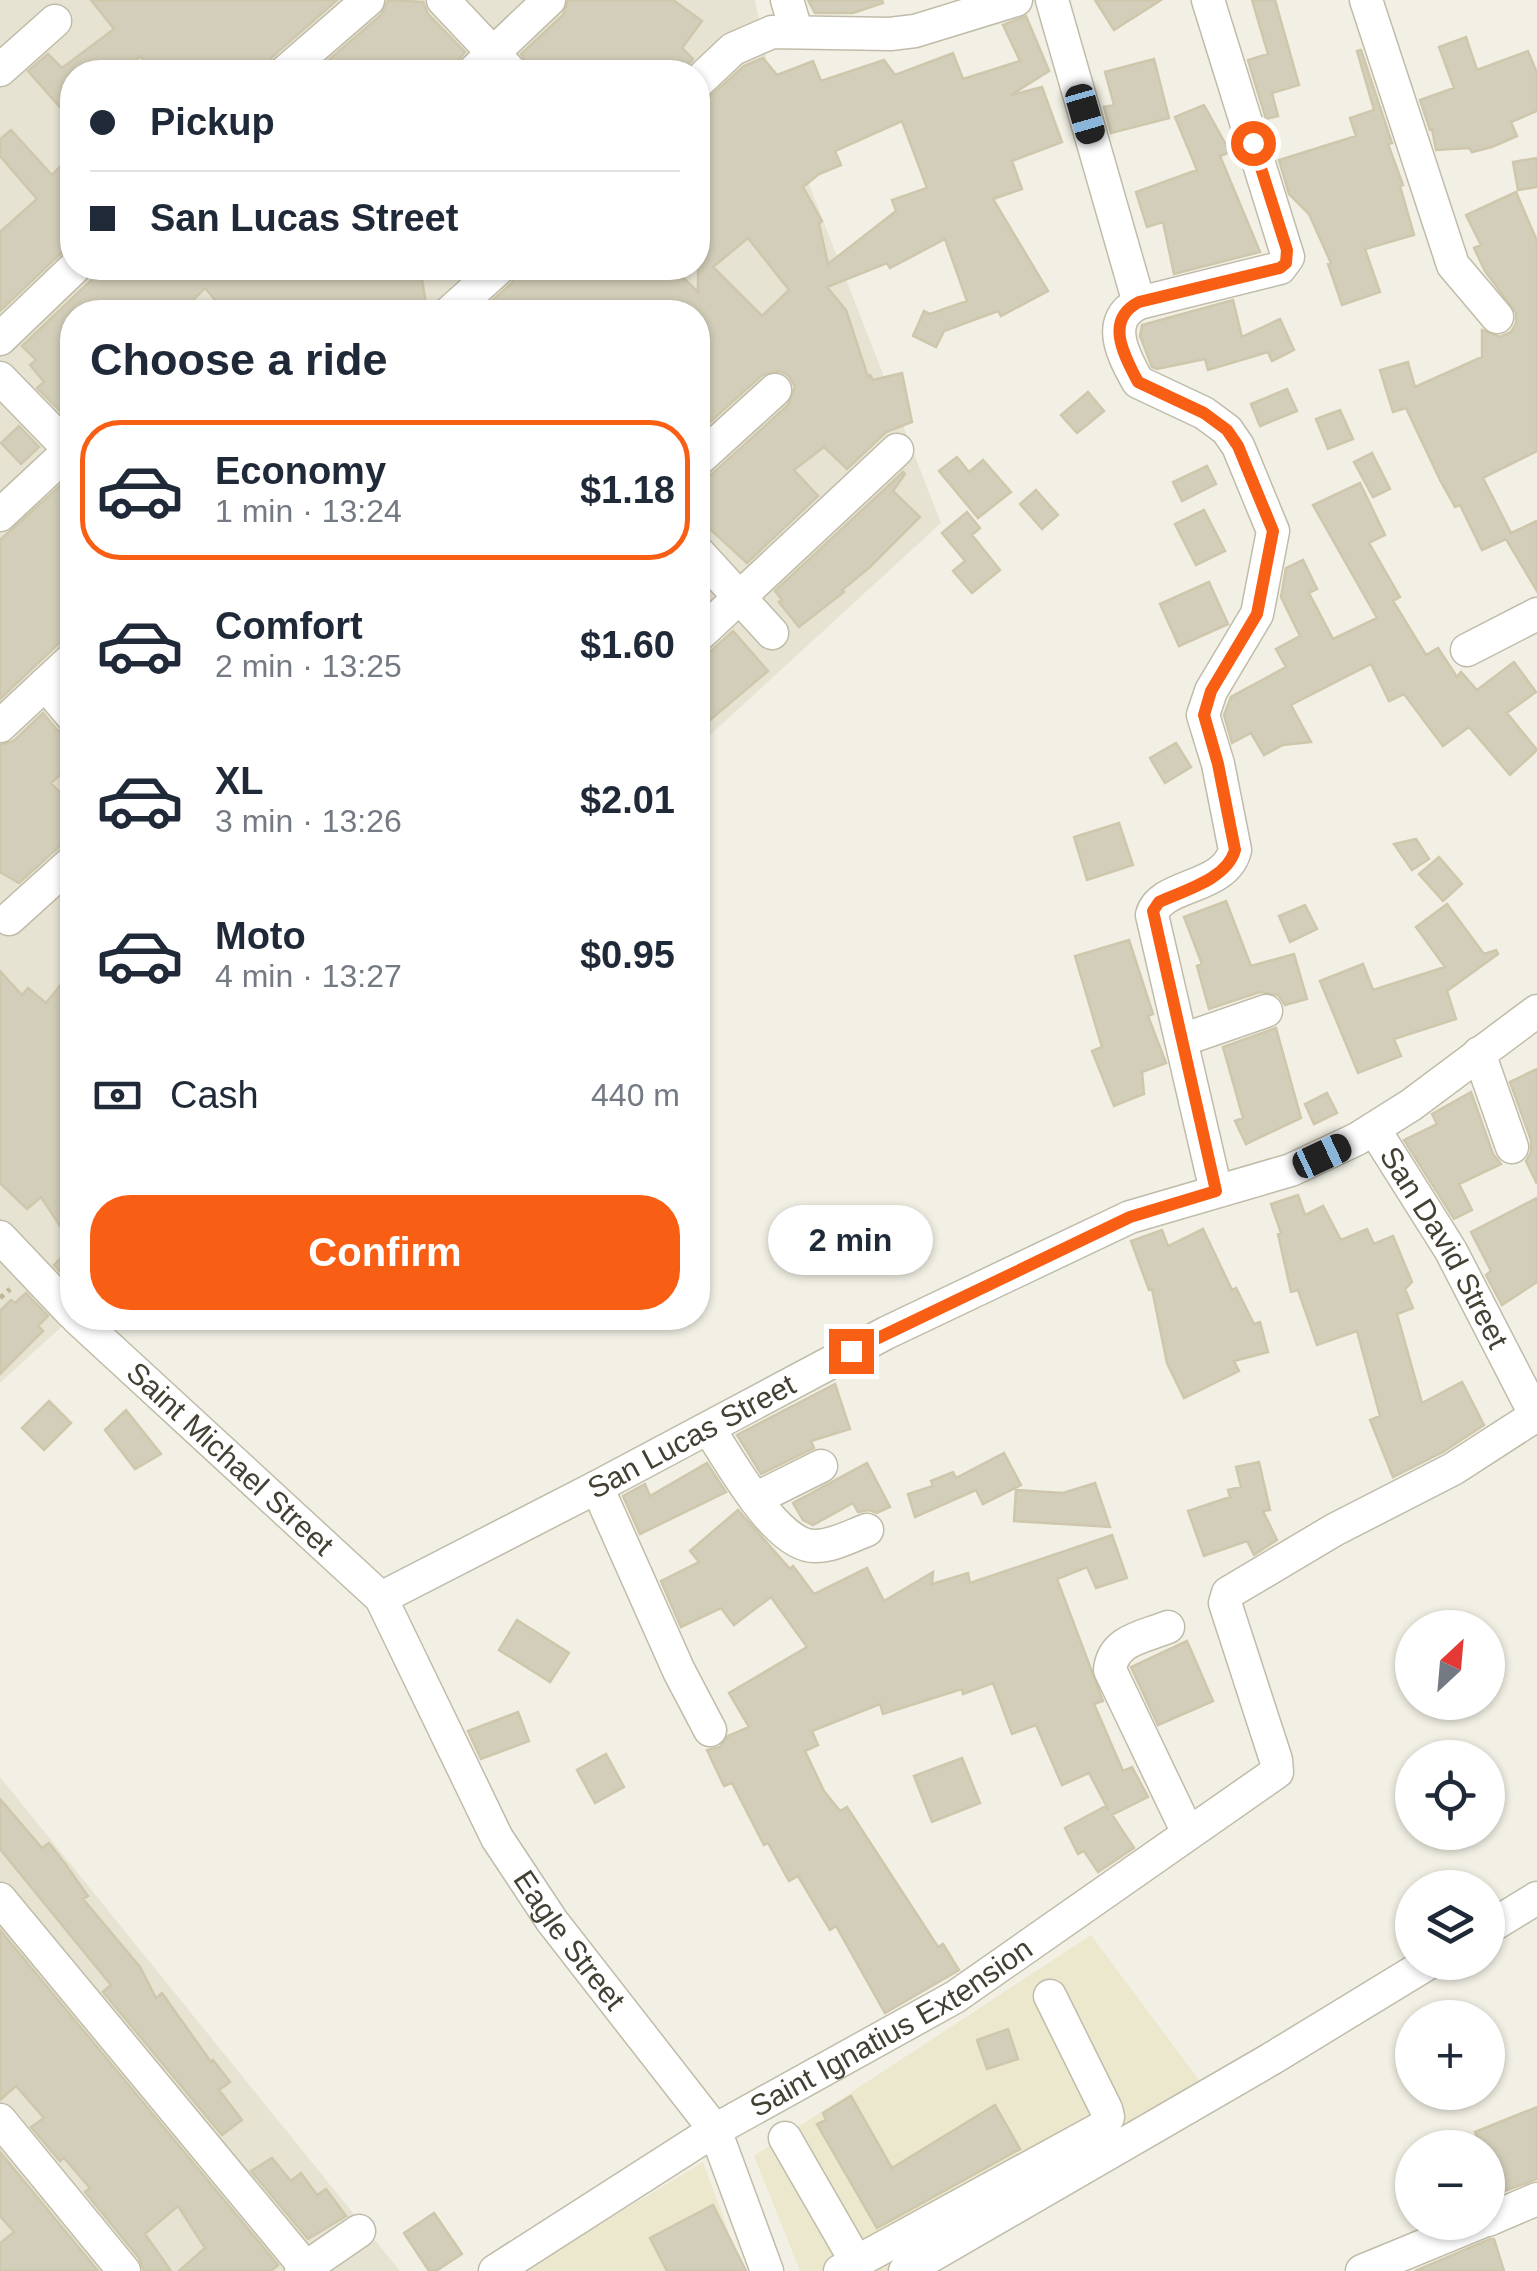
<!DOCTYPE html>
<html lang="en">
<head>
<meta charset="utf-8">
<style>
  :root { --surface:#fff; --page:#f2f2f3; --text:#1f2937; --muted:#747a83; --line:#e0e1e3; --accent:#f95f14 }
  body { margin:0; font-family:Arial,sans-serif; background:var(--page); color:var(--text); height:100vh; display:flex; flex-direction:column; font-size:38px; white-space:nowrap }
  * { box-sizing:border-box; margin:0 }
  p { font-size:32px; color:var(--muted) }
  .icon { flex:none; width:55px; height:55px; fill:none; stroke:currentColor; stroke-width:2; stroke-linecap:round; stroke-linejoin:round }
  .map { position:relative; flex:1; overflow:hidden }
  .sheet { position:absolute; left:60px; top:300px; width:650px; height:1030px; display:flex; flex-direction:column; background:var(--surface); border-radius:40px; box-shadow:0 2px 8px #0004 }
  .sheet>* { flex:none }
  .hud { position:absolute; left:60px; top:60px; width:650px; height:220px; border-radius:40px; box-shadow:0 2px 8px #0004; display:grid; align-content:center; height:220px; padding:0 30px; background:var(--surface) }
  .needle { width:65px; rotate:26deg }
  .buttons { position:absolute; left:1395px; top:1610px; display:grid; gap:20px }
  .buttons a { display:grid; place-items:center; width:110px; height:110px; border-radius:50%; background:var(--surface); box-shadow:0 2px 8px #0004; font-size:50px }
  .end { position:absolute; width:45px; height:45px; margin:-22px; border:12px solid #f95f14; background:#fff; box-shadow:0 0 0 5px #fff }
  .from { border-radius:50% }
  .bubble { position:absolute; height:70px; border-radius:35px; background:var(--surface); box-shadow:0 2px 8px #0004; font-size:32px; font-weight:800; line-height:70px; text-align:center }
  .car { position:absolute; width:30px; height:60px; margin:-30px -15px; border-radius:12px; box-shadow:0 0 8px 2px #0007; background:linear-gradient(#222 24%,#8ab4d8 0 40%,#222 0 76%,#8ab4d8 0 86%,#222 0) }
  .hud b { display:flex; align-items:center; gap:35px; height:95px; font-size:38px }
  .hud b+b { border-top:2px solid var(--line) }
  .hud i { width:25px; height:25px; background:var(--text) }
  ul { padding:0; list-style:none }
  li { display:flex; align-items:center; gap:30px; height:140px; margin:0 20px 15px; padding:0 10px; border:5px solid transparent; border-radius:40px }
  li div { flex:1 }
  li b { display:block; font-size:38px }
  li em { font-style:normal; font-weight:800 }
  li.active { border-color:var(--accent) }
  li>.icon { width:90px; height:90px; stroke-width:1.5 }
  h2 { padding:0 30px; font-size:45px; line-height:120px }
  .pay { display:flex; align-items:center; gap:25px; height:110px; padding:0 30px; font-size:38px }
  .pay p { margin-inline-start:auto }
  .button { display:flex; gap:20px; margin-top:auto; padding:20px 30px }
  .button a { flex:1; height:115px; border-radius:40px; background:var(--accent); color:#fff; font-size:40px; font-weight:800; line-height:115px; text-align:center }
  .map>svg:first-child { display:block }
  .residential { fill:#e6e3d2; fill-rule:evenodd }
  .education { fill:#ebe8cd }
  .building { fill:#d3ceb9; stroke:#cec7ac; stroke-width:2.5; fill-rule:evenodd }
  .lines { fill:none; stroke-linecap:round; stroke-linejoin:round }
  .minor-casing { stroke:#c0bca9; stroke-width:35 }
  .path { stroke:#bfb898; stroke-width:5; stroke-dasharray:5 5; stroke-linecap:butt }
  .minor { stroke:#fff; stroke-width:32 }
  .route { stroke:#f95f14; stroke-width:12 }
  .labels { text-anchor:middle; stroke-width:10; stroke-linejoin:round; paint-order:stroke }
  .street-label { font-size:30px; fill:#444034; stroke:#fff }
</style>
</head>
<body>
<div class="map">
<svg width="1537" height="2271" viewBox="0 0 1537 2271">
  <rect width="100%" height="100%" fill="#f2f0e4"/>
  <path class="residential" d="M0,0H755L773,92L941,523L698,746V312H72V1317L0,1383ZM72,72H698V268H72Z
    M0,1777L400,2271H0Z"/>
  <path class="education" d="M1091,1935L1214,2100L918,2271H800L754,2156Z
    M703,2162L743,2271H523Z"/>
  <path class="building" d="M91,0H337L272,57L265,72H152L141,56L120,72H72V121L28,71L48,54L62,68L114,29Z
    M388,0L423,2L428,14L465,52L454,65V72H315L381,15Z
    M568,0H673L702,21L682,48L693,59L681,72H532L521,54L563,15Z
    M808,0H882L883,3L853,13H815Z
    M1095,0H1161L1114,30Z
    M1252,0H1275L1299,85L1272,93L1278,116L1266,119L1248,60L1268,54Z
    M1026,16L1049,71L1011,95L1042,87L1062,142L1012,161L1022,189L993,199L1048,291L1001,316L998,311L944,331L936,347L913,336L924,311L930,314L967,301L945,239L890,268L887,263L827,287L846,310L868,377L870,375L873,380L902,373L912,422L886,432L847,469L824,447L794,470L818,496L747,563L698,518V479L711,475L788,405L795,387L789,376L780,371L762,375L698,433V312H497L486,306L512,283L521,268H673L698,292V151L708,143L698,133V113L709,102L706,100L744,66L763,58L777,75L813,61L821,81L884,60L895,75L953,53L963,79L1020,61L1003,25ZM902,121L927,188L892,200L896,211L828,264L819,224L822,221L803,187L819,174L841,165L835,151ZM748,238L789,290L762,316L713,267Z
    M1466,37L1477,70L1528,51L1537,73V111L1511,122L1517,136L1492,147L1472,152L1469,148L1436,150L1432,129L1430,130L1420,100L1454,88L1439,47Z
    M1361,50L1392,143L1388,144L1403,185L1400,186L1414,235L1365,249L1380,292L1342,305L1328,264L1331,263L1309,214L1289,194L1279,160L1356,136L1350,118L1374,110L1357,51Z
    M1154,59L1169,118L1111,133L1104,107L1114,105L1105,72Z
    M1204,105L1230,152L1220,156L1260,252L1174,274L1163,222L1147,227L1136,192L1197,170L1175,117Z
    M11,130L52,175L72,154V249L60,254L0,311V232L37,199L0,156V139Z
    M1537,158V187L1518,190L1513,162Z
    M1516,192L1537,241V451L1483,478L1511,533L1537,521V591L1506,539L1482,550L1460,505L1455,507L1440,480L1406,408L1393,412L1380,370L1408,362L1415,387L1482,357V330L1500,337L1511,332L1516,323V313L1485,271L1474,248L1481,245L1466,215Z
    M104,268H420L426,303L416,312H225L205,288L181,312H72V415L68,419L37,388L44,382L30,365L36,360L22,346Z
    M1233,300L1242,337L1280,319L1294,350L1272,361L1268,352L1208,370L1205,359L1157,369L1152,367L1140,336L1142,325Z
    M1287,389L1297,411L1260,426L1251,404Z
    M1088,392L1104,411L1077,433L1061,415Z
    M1340,410L1353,439L1328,449L1316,419Z
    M19,426L39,447L21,464L1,443Z
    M1372,453L1390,489L1373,497L1354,462Z
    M957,457L969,472L983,460L1011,492L978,518L939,471Z
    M1207,466L1216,484L1182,501L1173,482Z
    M903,472L905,474L893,491L920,517L870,567L842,590L844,592L799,627L779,602L782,600L775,591Z
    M72,475V637L58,644L0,699V540Z
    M1360,483L1385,535L1369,543L1400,597L1393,601L1426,655L1438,648L1457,677L1461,672L1477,690L1514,662L1536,692L1507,713L1537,750L1510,775L1469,727L1443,746L1404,694L1389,701L1371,664L1291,705L1311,742L1283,745L1264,755L1251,733L1232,743L1224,715L1231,697L1286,667L1276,649L1300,636L1281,597L1286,568L1303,560L1317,589L1309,593L1333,639L1377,618L1313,505Z
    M1036,490L1058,515L1042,529L1020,504Z
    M1204,510L1225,551L1196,565L1175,524Z
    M967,512L980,528L972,535L1000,570L972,593L953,571L965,561L942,533Z
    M1209,582L1228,624L1179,646L1160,604Z
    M733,631L768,671L698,730V655L711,651Z
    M43,713L57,730L72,736V764L51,783L72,805V835L19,883L0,872V745L14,741Z
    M1176,743L1191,767L1165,783L1150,758Z
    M1119,823L1133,865L1087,880L1074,837Z
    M1416,839L1429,859L1412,870L1394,844Z
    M1439,857L1462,884L1443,901L1419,874Z
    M1226,901L1251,966L1294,954L1307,999L1285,1005L1278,995L1260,992L1209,1009L1197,966L1202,964L1184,917Z
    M1447,904L1484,954L1496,950L1498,954L1447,991L1456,1019L1394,1039L1401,1056L1358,1073L1320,981L1363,964L1373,990L1445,967L1416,927Z
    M1305,905L1317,929L1290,942L1279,916Z
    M1129,940L1153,1014L1148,1016L1166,1063L1142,1072L1144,1094L1114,1106L1092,1051L1102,1047L1075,956Z
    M0,971L22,995L28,988L46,1003L72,971V1140L63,1149L70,1156L62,1165L72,1181V1244L41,1197L27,1209L0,1183Z
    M1276,1028L1301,1118L1246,1144L1235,1121L1243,1118L1223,1047Z
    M1537,1069V1184L1526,1161L1531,1152V1140L1510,1082Z
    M1471,1092L1493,1154L1501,1164L1459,1184L1472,1210L1454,1219L1404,1140L1437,1124L1432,1114Z
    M1327,1093L1337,1113L1314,1124L1305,1104Z
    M1298,1195L1305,1215L1323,1206L1341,1240L1367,1229L1374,1244L1393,1236L1412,1282L1405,1289L1413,1308L1397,1314L1422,1403L1462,1382L1484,1425L1443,1452L1393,1477L1370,1420L1380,1416L1357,1331L1317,1345L1298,1290L1291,1292L1278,1234L1281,1233L1271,1204Z
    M1537,1198V1282L1502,1305L1486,1275L1491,1271L1471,1232Z
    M1203,1229L1232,1290L1236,1288L1254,1324L1260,1322L1268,1352L1234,1361L1239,1371L1184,1398L1167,1363L1152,1289L1149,1290L1131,1241L1162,1230L1168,1246Z
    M72,1247V1284L54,1265Z
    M26,1293L48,1316L38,1326L43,1331L0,1374V1311L11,1300L15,1303Z
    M835,1384L850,1429L811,1441L814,1448L761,1474L737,1435Z
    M49,1401L71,1423L44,1450L22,1428Z
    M126,1410L161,1454L135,1469L105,1430Z
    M1004,1453L1021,1485L983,1504L976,1490L915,1517L908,1494L933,1486L931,1481L953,1472L956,1478Z
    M1259,1462L1270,1510L1263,1511L1277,1540L1254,1555L1247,1541L1204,1556L1188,1511L1230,1497L1228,1490L1241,1487L1236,1467Z
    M707,1463L726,1492L640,1534L623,1496L645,1484L650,1496Z
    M867,1463L890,1507L877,1513L869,1510L858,1512L853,1503L813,1525L803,1520L793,1503Z
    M1095,1483L1110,1527L1014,1521L1016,1490L1063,1493Z
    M738,1510L790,1569L793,1566L814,1594L867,1568L884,1601L933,1572L932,1584L968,1573L970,1583L1112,1535L1127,1578L1096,1588L1087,1567L1057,1579L1103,1701L1094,1704L1123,1771L1132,1767L1148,1797L1112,1815L1134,1848L1098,1872L1084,1851L1078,1854L1065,1828L1106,1806L1109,1811L1089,1773L1062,1785L1036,1725L1012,1734L993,1683L963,1694L962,1689L883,1714L880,1704L812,1731L818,1745L805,1751L824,1791L840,1811L847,1807L938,1947L943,1944L959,1970L885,2013L836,1926L830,1930L798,1876L789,1881L768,1843L764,1845L732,1783L724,1786L707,1750L720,1747L728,1736L749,1727L729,1693L807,1647L771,1597L734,1625L721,1608L681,1627L661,1581L699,1562L690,1551Z
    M517,1620L569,1653L550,1682L499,1650Z
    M1187,1641L1213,1701L1158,1725L1131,1667Z
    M518,1712L529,1741L481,1759L468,1731Z
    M606,1754L624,1787L595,1803L577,1770Z
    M962,1758L980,1803L932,1822L914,1776Z
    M0,1799L42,1848L49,1843L66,1865L88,1896L83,1899L140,1967L156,1998L162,1993L211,2062L213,2060L230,2082L219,2090L242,2120L222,2135L103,1992L111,1985L0,1849Z
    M0,1930L278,2265L271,2271H179L205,2248L178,2206L145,2234L171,2271H144L139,2258L85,2192L90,2188L64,2158L60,2161L31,2127L44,2118L16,2086L0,2100Z
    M1008,2029L1018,2059L987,2069L977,2040Z
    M851,2096L892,2168L995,2105L1020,2149L877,2228L817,2124L826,2120L823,2113Z
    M1537,2107V2179L1502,2192L1499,2186L1488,2192V2148H1482L1475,2132Z
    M0,2152L98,2271H0V2243L14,2232L0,2216Z
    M272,2158L291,2181L301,2173L317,2195L326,2189L346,2216L308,2239L251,2171Z
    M713,2205L746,2271H667L650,2238Z
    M434,2213L462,2254L436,2271H429L404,2233Z
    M1490,2239H1494L1504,2271H1415Z"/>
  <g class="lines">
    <g class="minor-casing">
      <g id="minor">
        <path d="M443,0L511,72"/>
        <path d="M787,0L796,30"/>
        <path d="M1052,0L1139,303"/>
        <path d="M1208,0L1288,257L1280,268L1139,303C1104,320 1123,355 1138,382L1204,413L1227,430L1238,446L1273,531L1257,614L1211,691L1203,715L1218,764L1235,850C1225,890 1160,883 1152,915L1216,1191"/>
        <path d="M1366,0L1453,265L1497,317"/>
        <path d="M0,70L55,21"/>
        <path d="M285,72L368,0"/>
        <path d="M473,72L549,0"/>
        <path d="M698,82L733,49L772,32L890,34L915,31L1016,0"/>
        <path d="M450,312L499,268"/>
        <path d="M0,339L74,268"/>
        <path d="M0,378L72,452"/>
        <path d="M698,460L775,390"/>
        <path d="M0,515L72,448"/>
        <path d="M698,552L772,633"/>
        <path d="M698,636L897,450"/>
        <path d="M1467,650L1537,614"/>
        <path d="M45,684L72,716"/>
        <path d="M0,726L72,659"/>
        <path d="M9,919L72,862"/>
        <path d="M1182,1040L1266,1011"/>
        <path d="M1479,1053L1512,1147"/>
        <path id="s1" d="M1374,1129L1451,1251L1537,1418"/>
        <path d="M0,1237L72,1313"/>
        <path id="s2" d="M77,1318L381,1598L497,1838L552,1921L715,2130L767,2271"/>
        <path d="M709,1429C729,1459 776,1547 815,1546C833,1546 851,1536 867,1530"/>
        <path d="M597,1487L679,1671L710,1730"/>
        <path d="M755,1499L821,1466"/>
        <path id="s3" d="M381,1598L597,1487L886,1333L1130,1217L1291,1170L1357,1139L1411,1105L1537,1011"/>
        <path d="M1168,1627C1143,1637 1113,1640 1110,1670L1188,1833"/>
        <path d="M0,1899L306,2268"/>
        <path d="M1488,1928L1537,1898"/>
        <path d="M0,2120L124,2271"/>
        <path d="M785,2138L857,2263"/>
        <path d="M1488,2220L1537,2199"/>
        <path d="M301,2271L359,2231"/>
        <path id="s4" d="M495,2271L715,2130L955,1997L1277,1772L1276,1760L1225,1603L1228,1593L1334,1530L1453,1469L1535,1416"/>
        <path d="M840,2271L1103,2127L1108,2117L1106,2109L1050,1996"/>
        <path d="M905,2271L1271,2059L1430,1962"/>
        <path d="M1362,2271L1481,2222"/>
      </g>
    </g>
    <path class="path" d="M0,1298L10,1289"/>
    <use href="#minor" class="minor"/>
  </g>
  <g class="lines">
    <path class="route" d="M851,1351L1130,1217L1216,1191L1153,911L1159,902C1185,890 1227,879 1235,850L1218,764L1204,715L1211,691L1257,614L1273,531L1238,446L1227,430L1204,413L1138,382C1124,355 1104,320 1139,302L1280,268L1286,263L1287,250L1253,143"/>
  </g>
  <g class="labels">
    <g class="street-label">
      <text dy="10" stroke="none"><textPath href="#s1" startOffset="138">San David Street</textPath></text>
      <text dy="10" stroke="none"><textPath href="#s3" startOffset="350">San Lucas Street</textPath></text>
      <text dy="10" stroke="none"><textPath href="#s2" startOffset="208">Saint Michael Street</textPath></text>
      <text dy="10" stroke="none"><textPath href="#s2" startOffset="805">Eagle Street</textPath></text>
      <text dy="10" stroke="none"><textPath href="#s4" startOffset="465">Saint Ignatius Extension</textPath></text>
    </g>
  </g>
</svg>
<div class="buttons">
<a><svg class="needle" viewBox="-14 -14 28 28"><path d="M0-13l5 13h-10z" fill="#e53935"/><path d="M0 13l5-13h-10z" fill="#747a83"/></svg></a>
<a><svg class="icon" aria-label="locate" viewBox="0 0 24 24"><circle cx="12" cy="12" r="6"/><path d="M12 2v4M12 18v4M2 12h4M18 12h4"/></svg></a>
<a><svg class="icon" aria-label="layers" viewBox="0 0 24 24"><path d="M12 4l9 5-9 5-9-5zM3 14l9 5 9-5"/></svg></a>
<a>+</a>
<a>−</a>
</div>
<i class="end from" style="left:1253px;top:143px"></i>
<i class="end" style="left:851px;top:1351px"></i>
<div class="bubble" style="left:768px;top:1205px;width:165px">2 min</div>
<i class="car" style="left:1085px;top:114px;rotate:164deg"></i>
<i class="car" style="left:1322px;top:1156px;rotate:65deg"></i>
<div class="hud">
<b><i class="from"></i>Pickup</b>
<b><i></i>San Lucas Street</b>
</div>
<section class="sheet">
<h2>Choose a ride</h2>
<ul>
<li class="active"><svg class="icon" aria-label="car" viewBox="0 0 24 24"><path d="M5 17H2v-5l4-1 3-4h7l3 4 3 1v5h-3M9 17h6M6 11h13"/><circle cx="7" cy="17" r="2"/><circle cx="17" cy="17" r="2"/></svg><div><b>Economy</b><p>1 min · 13:24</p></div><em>$1.18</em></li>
<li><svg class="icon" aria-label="car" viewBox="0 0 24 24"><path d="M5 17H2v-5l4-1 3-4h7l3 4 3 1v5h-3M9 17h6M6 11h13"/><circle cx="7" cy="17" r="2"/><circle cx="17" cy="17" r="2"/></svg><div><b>Comfort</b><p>2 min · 13:25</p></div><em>$1.60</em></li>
<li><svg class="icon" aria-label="car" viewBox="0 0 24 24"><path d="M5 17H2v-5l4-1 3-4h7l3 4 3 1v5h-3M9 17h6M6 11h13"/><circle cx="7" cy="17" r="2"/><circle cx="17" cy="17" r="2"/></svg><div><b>XL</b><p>3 min · 13:26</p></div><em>$2.01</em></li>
<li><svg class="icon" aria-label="car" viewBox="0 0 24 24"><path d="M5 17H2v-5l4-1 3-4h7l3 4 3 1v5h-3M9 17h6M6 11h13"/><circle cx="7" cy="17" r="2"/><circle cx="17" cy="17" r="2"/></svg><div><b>Moto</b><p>4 min · 13:27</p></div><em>$0.95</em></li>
</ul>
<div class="pay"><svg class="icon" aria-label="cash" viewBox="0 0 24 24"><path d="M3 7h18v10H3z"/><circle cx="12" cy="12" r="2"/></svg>Cash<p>440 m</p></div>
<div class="button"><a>Confirm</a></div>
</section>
</div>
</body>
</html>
